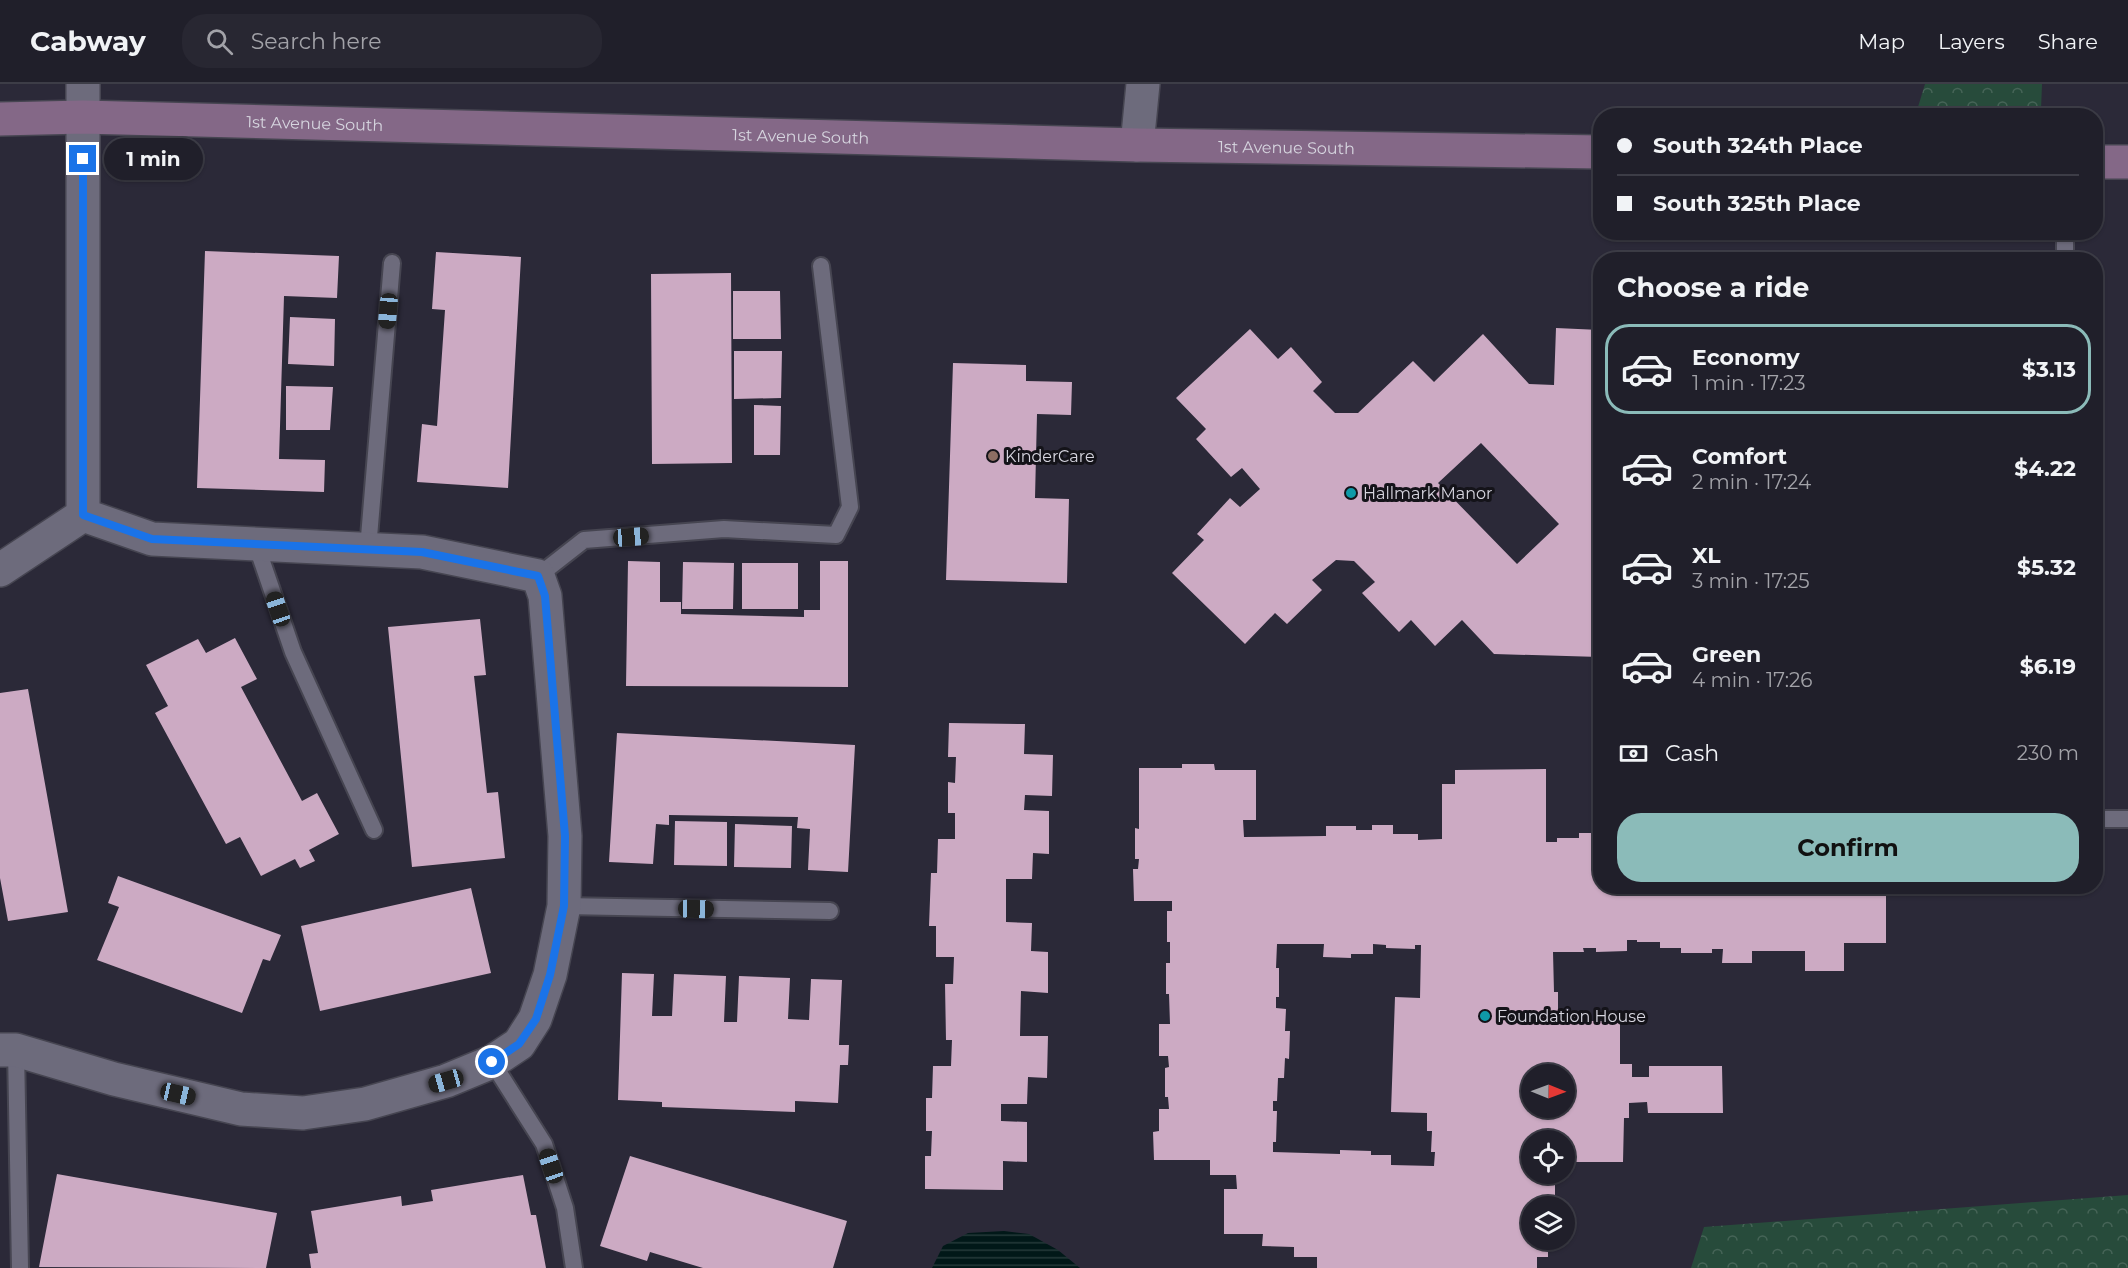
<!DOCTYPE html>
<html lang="en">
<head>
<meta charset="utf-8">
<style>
  :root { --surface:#201f2a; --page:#282732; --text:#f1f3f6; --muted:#a2a2a8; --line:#3d3d47; --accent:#8bbbb9 }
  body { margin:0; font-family:Montserrat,sans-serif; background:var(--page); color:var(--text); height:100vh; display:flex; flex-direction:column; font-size:22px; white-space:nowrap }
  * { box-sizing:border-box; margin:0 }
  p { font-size:20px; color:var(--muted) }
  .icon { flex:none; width:33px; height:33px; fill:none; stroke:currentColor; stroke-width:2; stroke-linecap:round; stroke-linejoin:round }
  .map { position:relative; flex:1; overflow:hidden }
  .panel { position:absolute; left:1593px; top:168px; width:510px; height:642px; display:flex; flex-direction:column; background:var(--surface); border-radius:24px; box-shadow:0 2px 4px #0004,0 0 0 2px var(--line) }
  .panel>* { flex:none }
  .top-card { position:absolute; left:1593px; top:24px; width:510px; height:132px; border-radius:24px; box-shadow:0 2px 4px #0004,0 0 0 2px var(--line); display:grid; align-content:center; height:132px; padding:0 24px; background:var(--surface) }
  .needle { width:39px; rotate:91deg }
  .tools { position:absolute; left:1521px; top:980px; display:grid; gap:12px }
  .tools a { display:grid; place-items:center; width:54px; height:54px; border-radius:50%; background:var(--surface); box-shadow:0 2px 4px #0004,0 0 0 2px var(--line); font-size:30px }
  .end { position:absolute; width:27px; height:27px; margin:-14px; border:8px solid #1a73e8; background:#fff; box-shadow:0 0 0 3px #fff }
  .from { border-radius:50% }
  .bubble { position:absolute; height:42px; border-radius:21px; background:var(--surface); box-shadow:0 2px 4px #0004,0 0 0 2px var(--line); font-size:20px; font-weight:700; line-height:42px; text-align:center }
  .car { position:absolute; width:18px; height:36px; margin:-18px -9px; border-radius:8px; box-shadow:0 0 4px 2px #0007; background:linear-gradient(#222 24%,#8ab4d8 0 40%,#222 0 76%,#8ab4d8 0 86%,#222 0) }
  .top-card b { display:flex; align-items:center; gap:21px; height:57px; font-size:22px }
  .top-card b+b { border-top:2px solid var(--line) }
  .top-card i { width:15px; height:15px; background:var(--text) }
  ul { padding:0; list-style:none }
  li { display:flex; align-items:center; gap:18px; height:90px; margin:0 12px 9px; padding:0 12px; border:3px solid transparent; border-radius:24px }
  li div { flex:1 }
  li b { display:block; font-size:22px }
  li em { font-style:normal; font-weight:700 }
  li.current { border-color:var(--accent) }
  li>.icon { width:54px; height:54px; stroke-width:1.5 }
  h2 { padding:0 24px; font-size:27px; line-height:72px }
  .pay { display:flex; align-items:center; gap:15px; height:66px; padding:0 24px; font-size:22px }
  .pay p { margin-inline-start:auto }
  .button { display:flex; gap:12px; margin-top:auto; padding:12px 24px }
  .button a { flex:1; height:69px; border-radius:24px; background:var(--accent); color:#111; font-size:24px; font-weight:700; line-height:69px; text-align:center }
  header { display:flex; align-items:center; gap:36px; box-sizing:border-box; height:84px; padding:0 30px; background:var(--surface); border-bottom:2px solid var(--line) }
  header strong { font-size:28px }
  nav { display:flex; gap:33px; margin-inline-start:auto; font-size:21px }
  .search { width:420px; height:54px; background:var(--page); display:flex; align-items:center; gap:15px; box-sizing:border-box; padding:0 21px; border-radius:24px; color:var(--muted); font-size:22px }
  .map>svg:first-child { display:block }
  .forest { fill:url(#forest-crowns) }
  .water { fill:url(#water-rules) }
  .building { fill:#ccaac3; fill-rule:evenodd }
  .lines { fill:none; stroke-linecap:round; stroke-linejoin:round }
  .service-casing { stroke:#464551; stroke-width:20 }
  .minor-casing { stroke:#464551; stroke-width:36 }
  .secondary-casing { stroke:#464551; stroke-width:36 }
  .path { stroke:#615f6d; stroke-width:4; stroke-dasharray:1.5 4.5; stroke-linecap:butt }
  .service { stroke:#6d6b7c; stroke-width:16 }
  .minor { stroke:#6d6b7c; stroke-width:33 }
  .secondary { stroke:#846887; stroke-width:33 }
  .route { stroke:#1a73e8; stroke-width:8 }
  .education-dot { fill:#8d6e63; stroke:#141319; stroke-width:2 }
  .culture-dot { fill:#0f9aa8; stroke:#141319; stroke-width:2 }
  .labels { text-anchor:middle; stroke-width:6; stroke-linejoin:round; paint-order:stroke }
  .street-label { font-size:16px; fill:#d6d5df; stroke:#141319 }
  .poi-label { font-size:16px; fill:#d6d5df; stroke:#141319; text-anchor:start }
</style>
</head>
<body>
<header>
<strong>Cabway</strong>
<div class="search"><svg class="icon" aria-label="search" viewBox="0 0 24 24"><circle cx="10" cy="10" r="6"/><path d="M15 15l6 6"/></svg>Search here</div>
<nav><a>Map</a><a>Layers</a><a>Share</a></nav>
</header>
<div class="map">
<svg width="2128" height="1184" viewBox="0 0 2128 1184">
  <defs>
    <pattern id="forest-crowns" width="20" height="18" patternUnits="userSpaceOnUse" patternTransform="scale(1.5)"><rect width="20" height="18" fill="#274b3b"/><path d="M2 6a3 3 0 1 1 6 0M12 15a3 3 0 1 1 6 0" fill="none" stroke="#466457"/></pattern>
    <pattern id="water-rules" width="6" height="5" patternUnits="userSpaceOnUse" patternTransform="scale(1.5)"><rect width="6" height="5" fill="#011818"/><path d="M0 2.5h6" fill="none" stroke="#253939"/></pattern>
  </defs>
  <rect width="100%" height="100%" fill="#2b2938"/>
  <path class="forest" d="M1925,0H2042L2041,25L1918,23Z
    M2128,1111V1184H1691L1704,1143Z"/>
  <path class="water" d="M1004,1147L1029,1150L1058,1166L1080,1184H932L943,1162L968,1149Z"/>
  <path class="building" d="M205,167L339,172L337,214L284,212L279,375L325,376L324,408L197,404Z
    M436,168L521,173L508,404L417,398L422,340L437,342L445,226L432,225Z
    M731,189L732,379L652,380L651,190Z
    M733,207H780L781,255H733Z
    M290,233L335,235L334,282L288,280Z
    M1556,244L1600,246V573L1494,570L1462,536L1435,562L1411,536L1399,548L1362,509L1375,498L1354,477L1336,476L1312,496L1322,506L1287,540L1275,529L1245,560L1172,489L1204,456L1197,450L1230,414L1240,423L1260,405L1242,384L1231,393L1196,355L1206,345L1176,314L1250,245L1278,275L1291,263L1322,298L1313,307L1335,329H1358L1413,277L1434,298L1483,250L1529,300L1554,301ZM1481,359L1559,440L1517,480L1438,399Z
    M734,267H782L781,314L734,315Z
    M953,279L1026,281V297L1072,298L1071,331L1037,330L1035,414L1069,415L1067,499L946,496Z
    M286,302L333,303L330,346H286Z
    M754,321L781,322L780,371H754Z
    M628,477L660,478V518H681V530L804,533V526H820V477H848V603L626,602Z
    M683,478L734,479L733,525H682Z
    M742,479H798V525H742Z
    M480,535L486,591L474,592L487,709L498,708L505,774L412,783L388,543Z
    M235,554L257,595L241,603L302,717L317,709L339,750L309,766L315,777L300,784L295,775L261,792L240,753L226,760L155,629L168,622L146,581L198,555L206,569Z
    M28,605L68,828L8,837L0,794V609Z
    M949,639L1025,640L1024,670L1053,671L1052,712L1025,711L1024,726L1049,727V770L1033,769L1032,795H1006V838L1032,839L1031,867L1048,868V909L1021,907L1020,952H1048L1047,994L1028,993L1027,1020H1001V1037L1027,1038V1078L1003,1077V1106L925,1105V1072H931L932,1047H926V1014H932L933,982H951L952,956H946L945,900H953L954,873H936V842H929L931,789H937L938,755H955V729H948V698L955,699L956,673H948Z
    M617,649L855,661L848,788L808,786L810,745L797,744L798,733L669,731V741L656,740L653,780L609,778Z
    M1182,680H1214L1215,686H1256V736H1243L1244,753L1326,752V742H1356V746H1372V741H1393V750H1418V756L1442,755V700H1455V686L1546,685V758H1557V754H1579V749H1600V802H1886V859H1844V887H1805V867H1752V879H1722L1723,865H1712V869H1681V864H1660V858H1637V856H1627V867L1596,868V864H1583L1584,868H1553L1554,908H1558V928H1575V937H1620V980H1632V993H1649V982H1722L1723,1029H1648L1647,1018L1629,1019V1034H1624L1623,1078H1564V1056H1532V1089H1555V1122H1532V1155H1548V1173H1537V1184H1317V1173H1294V1163L1262,1162L1263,1150H1224V1105H1237L1236,1091H1210V1076H1154L1153,1048L1159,1047V1025H1169L1168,1013H1165V984L1169,983L1168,972H1159V940H1170L1169,910H1166V879H1170V858H1167V827H1172V817H1134L1133,785H1138L1139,775H1135V744L1139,745V684H1182ZM1277,860H1324L1323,873L1351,874V870H1373V860L1386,861V864L1415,865V861H1421L1420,914L1395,913L1391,1028L1427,1029V1047H1432L1431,1068H1435L1434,1082L1391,1081V1071H1371V1067L1340,1066V1070L1273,1068V1058H1276L1277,1027H1273V1017H1277L1278,994H1284L1285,974L1289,975L1290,947H1285L1286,925L1276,924V913H1279V884H1276ZM1532,990H1564V1023H1532Z
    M675,737L727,738V782L674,781Z
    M735,740L792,742L791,784L734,783Z
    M118,792L281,851L270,877L263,875L242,929L97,876L119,823L108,819Z
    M471,804L491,889L320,927L301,842Z
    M622,889L654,890L652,932H672L674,890L726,892L724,938H737L739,892L790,894L788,935L809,936L811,895L842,896L839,961H849L848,981H840L838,1019L795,1017V1028L662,1023V1018L618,1016Z
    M630,1072L847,1137L833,1184H703L650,1168L647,1177L600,1162Z
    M57,1090L277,1129L266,1184L39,1183Z
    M523,1091L531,1131H536L546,1184H311L309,1170L318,1169L311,1127L401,1112L402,1122L433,1117L431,1106Z"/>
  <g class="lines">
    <g class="service-casing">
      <path id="service" d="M2065,176V148
        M256,460L293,568L374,746
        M368,465L392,179
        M538,492L584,456L724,445L836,451L850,423L821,182
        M2096,735H2128
        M564,822L830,827
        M16,966L20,1184
        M492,978L544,1060L565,1124L574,1184"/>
    </g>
    <g class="minor-casing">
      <path id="minor" d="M1137,61L1143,0
        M83,431V0
        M0,486L83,431L152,455L422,468L538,492L545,512L565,752L564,822L550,891L535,935L519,960L492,978L446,997L365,1020L303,1029L241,1025L114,995L16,966H0"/>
    </g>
    <g class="secondary-casing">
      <g id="secondary">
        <path id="s1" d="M0,35L83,33L1137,61L1600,68"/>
        <path d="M2096,78H2128"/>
      </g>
    </g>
    <path class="path" d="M2096,132L2103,135"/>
    <use href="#service" class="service"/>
    <use href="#minor" class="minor"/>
    <use href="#secondary" class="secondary"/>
  </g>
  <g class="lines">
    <path class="route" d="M83,75V431L152,455L422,468L538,492L545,512L565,752L564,822L550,891L536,935L519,960L492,978"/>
  </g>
  <circle class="education-dot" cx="993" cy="372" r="6"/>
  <g class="culture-dot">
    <circle cx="1351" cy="409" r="6"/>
    <circle cx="1485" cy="932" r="6"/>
  </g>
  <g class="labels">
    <g class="street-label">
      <text dy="6" stroke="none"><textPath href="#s1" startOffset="315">1st Avenue South</textPath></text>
      <text dy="6" stroke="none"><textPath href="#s1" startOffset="801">1st Avenue South</textPath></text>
      <text dy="6" stroke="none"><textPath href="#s1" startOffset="1287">1st Avenue South</textPath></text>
    </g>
    <g class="poi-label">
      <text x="1005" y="378">KinderCare</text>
      <text x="1363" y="415">Hallmark Manor</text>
      <text x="1497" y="938">Foundation House</text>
    </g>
  </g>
</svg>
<div class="tools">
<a><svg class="needle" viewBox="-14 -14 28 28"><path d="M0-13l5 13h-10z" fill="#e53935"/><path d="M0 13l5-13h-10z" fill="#a2a2a8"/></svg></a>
<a><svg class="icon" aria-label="locate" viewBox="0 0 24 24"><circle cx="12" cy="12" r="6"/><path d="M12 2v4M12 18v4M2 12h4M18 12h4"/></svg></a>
<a><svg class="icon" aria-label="layers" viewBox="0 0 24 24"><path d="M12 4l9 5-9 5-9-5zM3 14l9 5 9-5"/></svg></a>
</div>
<i class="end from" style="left:492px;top:978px"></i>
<i class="end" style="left:83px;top:75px"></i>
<div class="bubble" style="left:104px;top:54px;width:99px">1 min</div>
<i class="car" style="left:388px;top:227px;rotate:185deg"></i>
<i class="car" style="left:631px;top:453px;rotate:86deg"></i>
<i class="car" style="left:278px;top:525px;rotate:341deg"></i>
<i class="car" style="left:696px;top:825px;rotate:91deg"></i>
<i class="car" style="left:446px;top:997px;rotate:254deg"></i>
<i class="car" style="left:178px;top:1010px;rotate:103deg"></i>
<i class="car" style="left:551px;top:1082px;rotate:341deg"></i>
<div class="top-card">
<b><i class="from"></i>South 324th Place</b>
<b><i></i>South 325th Place</b>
</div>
<section class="panel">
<h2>Choose a ride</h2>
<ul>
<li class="current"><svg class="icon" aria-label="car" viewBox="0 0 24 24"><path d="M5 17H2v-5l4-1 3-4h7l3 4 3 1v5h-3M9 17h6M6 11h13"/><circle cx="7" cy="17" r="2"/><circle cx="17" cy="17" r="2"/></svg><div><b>Economy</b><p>1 min · 17:23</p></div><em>$3.13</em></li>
<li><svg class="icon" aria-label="car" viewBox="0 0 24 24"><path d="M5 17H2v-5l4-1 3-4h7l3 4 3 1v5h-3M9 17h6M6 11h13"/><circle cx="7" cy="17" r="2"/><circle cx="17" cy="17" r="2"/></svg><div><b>Comfort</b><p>2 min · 17:24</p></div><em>$4.22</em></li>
<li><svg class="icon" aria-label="car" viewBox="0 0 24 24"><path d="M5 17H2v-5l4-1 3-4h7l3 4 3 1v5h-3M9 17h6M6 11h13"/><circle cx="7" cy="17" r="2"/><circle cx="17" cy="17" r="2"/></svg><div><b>XL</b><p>3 min · 17:25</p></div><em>$5.32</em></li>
<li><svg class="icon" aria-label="car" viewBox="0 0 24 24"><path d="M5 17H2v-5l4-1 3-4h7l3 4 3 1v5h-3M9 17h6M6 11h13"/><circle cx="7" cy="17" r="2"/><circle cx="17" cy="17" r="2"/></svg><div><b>Green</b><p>4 min · 17:26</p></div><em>$6.19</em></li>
</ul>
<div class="pay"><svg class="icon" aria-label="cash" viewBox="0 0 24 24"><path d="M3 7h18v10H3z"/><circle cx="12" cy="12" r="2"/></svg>Cash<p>230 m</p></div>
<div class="button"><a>Confirm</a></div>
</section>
</div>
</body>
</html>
